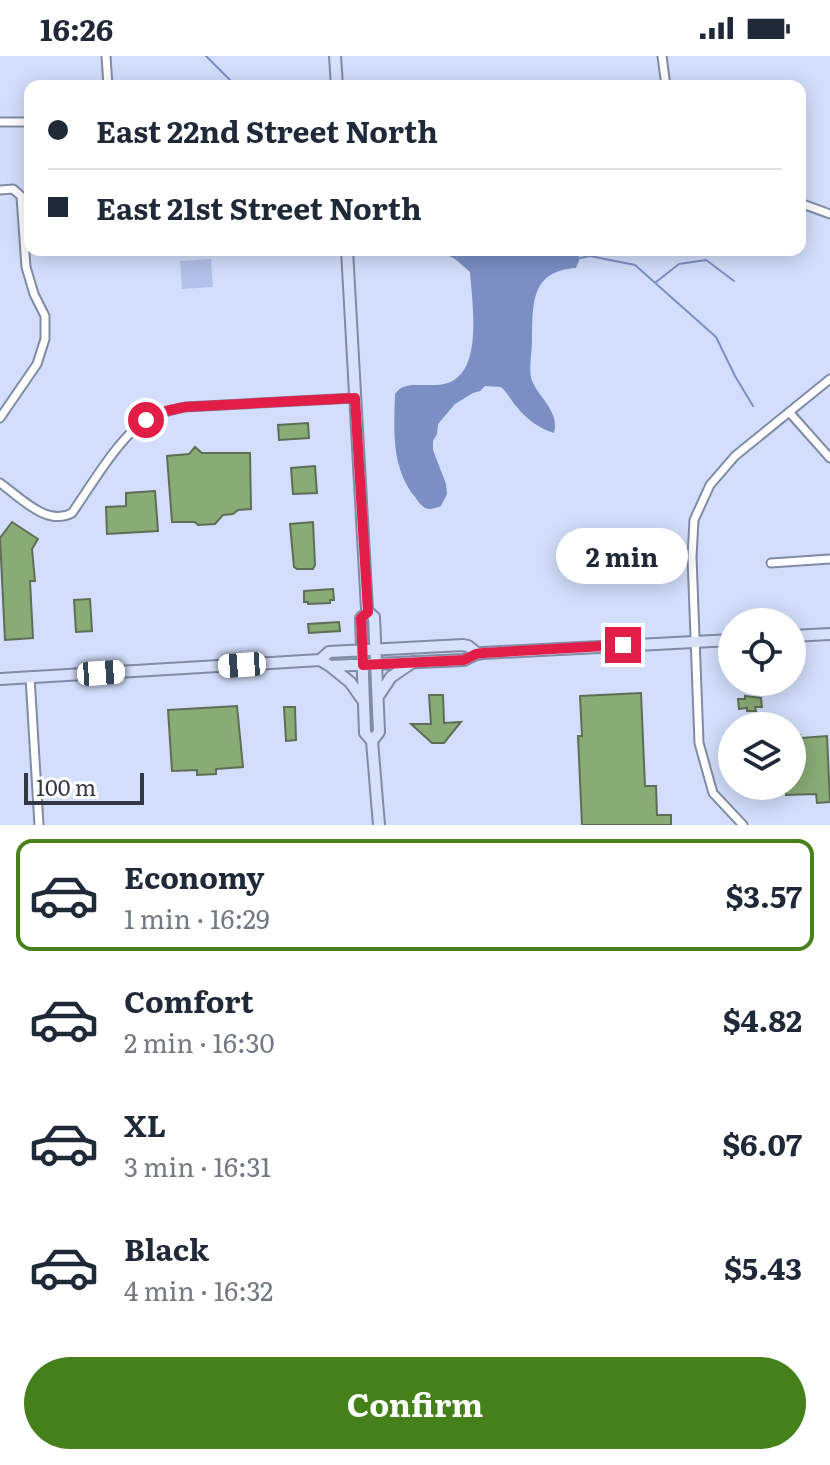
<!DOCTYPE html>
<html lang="en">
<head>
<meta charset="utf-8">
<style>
  :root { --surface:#fff; --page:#f2f2f3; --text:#1f2937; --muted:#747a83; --line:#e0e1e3; --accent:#46801b }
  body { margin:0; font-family:Literata,serif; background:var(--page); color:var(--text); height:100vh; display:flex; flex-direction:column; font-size:30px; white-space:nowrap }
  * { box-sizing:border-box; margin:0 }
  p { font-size:26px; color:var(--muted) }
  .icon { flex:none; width:44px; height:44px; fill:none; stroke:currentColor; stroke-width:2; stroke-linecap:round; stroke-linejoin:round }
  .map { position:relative; height:769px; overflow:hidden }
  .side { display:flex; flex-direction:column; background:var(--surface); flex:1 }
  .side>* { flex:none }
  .guide { position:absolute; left:24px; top:24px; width:782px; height:176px; border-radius:16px; box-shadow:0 4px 20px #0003; display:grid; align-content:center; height:176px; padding:0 24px; background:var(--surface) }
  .buttons { position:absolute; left:718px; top:552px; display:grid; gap:16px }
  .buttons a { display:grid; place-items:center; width:88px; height:88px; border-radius:50%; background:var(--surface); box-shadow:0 4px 20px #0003; font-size:40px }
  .scale { position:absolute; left:24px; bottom:20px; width:120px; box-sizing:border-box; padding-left:8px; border:4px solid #333743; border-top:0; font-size:22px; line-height:28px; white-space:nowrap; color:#333743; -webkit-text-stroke:6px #fff; paint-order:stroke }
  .end { position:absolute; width:36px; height:36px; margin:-18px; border:10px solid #e11d48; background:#fff; box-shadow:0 0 0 4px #fff }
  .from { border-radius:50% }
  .bubble { position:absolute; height:56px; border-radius:28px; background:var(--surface); box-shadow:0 4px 20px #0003; font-size:26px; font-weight:700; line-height:56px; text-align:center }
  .car { position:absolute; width:24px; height:48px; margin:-24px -12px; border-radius:10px; box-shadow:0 0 6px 2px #0007; background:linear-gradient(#fff 24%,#345 0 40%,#fff 0 76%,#345 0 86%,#fff 0) }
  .guide b { display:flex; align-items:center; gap:28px; height:76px; font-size:30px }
  .guide b+b { border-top:2px solid var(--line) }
  .guide i { width:20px; height:20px; background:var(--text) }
  ul { padding:14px 0 0; list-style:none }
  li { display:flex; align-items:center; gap:24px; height:112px; margin:0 16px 12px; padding:0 8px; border:4px solid transparent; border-radius:16px }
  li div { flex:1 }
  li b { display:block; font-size:30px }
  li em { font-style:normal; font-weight:700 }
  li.selected { border-color:var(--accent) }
  li>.icon { width:72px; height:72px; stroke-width:1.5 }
  .button { display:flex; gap:16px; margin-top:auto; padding:16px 24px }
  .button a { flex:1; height:92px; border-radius:48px; background:var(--accent); color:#fff; font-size:32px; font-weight:700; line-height:92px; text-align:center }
  .status { display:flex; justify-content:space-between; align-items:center; height:56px; padding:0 40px; background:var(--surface); direction:ltr }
  .status svg { height:22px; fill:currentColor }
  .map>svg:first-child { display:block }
  .green { fill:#b2c2e9 }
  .water { fill:#7b8fc5 }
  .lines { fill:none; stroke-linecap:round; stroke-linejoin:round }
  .stream { stroke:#7b8fc5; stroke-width:2 }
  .building { fill:#89ac76; stroke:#5e6e56; stroke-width:2 }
  .minor-casing { stroke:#808ba5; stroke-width:11 }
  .secondary-casing { stroke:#808ba5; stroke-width:14 }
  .minor { stroke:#fff; stroke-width:7 }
  .secondary { stroke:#d8e1fb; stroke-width:10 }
  .route { stroke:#e11d48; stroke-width:10 }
</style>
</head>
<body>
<div class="status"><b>16:26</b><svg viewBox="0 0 49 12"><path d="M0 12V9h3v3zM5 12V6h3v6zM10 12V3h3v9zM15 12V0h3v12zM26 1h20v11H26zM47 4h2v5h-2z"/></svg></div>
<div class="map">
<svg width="830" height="769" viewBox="0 0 830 769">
  <rect width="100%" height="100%" fill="#d2defb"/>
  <path class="green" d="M211,203L213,231L182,233L180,205Z"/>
  <path class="water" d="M438,194H545L560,198L573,194L580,202L576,212C530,215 533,248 532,284C532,295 529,311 531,322C537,341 560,354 554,377C539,372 527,364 517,351C511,345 508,337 501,331L485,330L480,335L473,337L455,348L438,368L437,378L433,385V394L446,428L447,438L441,450C437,451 433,453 429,453C422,452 419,446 415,441C391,411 394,374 395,338C402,328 411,329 423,329C433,329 445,330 454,324C482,307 472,245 470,216L455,203Z"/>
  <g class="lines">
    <path class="stream" d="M206,0L236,30
      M580,202L590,200L635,209L716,281L735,320L753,350
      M656,226L679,208L706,204L734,225"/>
  </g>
  <path class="building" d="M308,367L309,382L279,384L278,369Z
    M195,391L202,397H250L251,453L238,454L233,458L223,459L215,468L198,469L195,466H172L167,400L189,398Z
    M315,410L317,437L293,438L291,412Z
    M155,435L158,475L107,478L106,451L126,450V437Z
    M12,466L38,483L32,493L35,525H30L33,582L5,584L0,482Z
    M313,466L315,509L313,513H297L294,511L290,468Z
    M333,533L334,544H330V547L308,548V546H304V535Z
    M90,543L92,575L76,576L74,544Z
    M339,566L340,575L309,577L308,568Z
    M641,637L645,730H656L657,759H671V769H582L578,680H582L580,640Z
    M429,639H443L444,667L461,666L444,687H432L411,668H431Z
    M745,640L761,642L762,651H755L756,655H747V652L739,653L738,643H745Z
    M237,650L243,711L216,713V718L197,719V714L172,715L168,654Z
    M284,651H295L296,684L286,685Z
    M792,679H800L801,682L827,680L830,746L817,747L816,738L786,739L785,730H792Z"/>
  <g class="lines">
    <g class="minor-casing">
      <path id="minor" d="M106,0L108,30
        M662,0L666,30
        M0,66H30
        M0,134L13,133L21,140L26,211L34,238L45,260V283L37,308L0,362
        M800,147L830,158
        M790,357L830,402
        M0,427C20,441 47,471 72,457C91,430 120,379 148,363C160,356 172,354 185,351L355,342
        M771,507L830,503
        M30,621L39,769
        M743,769L713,737L699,687L692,501L694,464L710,429L735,400L830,323"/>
    </g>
    <g class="secondary-casing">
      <path id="secondary" d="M335,0L337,30
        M347,194L367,553L368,556L374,561L379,676L372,685L379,769
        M368,556L361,562L365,677L372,685
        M792,580L830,578
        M320,604L329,596L463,589L468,590L478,598
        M330,610L350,626L362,643
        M0,623L320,604L330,610L464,604L476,598L483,597L732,584
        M379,639L391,621L413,606"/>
    </g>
    <use href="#minor" class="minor"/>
    <use href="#secondary" class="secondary"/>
  </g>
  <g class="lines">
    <path class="route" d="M146,364L166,355L185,351L355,342L368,556L361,562L363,609L464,604L476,598L483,597L623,589"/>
  </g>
</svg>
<div class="buttons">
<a><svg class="icon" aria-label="locate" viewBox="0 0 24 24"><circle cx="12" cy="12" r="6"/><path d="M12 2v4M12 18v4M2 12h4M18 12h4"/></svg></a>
<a><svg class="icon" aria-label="layers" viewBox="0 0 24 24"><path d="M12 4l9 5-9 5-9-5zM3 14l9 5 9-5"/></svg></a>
</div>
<div class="scale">100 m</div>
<i class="end from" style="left:146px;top:364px"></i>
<i class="end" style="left:623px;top:589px"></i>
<div class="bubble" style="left:556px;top:472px;width:132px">2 min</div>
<i class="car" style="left:242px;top:609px;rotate:266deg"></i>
<i class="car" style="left:101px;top:617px;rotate:86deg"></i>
<div class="guide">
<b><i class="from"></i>East 22nd Street North</b>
<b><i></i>East 21st Street North</b>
</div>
</div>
<section class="side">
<ul>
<li class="selected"><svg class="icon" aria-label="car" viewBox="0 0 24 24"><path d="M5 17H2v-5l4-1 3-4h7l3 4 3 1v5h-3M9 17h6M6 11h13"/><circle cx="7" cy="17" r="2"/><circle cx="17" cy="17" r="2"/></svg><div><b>Economy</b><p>1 min · 16:29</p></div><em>$3.57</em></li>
<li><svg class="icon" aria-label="car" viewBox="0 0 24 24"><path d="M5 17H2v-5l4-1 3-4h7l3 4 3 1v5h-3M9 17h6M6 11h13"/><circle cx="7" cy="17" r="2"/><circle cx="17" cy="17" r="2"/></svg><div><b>Comfort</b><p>2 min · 16:30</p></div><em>$4.82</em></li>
<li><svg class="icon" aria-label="car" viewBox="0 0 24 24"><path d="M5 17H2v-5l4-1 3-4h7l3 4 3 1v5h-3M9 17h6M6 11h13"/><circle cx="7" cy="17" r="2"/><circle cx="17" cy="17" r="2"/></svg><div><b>XL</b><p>3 min · 16:31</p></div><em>$6.07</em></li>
<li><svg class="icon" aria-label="car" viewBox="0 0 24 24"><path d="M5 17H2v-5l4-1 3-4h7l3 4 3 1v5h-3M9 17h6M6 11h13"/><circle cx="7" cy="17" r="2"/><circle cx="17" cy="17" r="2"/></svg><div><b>Black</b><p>4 min · 16:32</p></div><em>$5.43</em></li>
</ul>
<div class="button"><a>Confirm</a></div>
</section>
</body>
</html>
